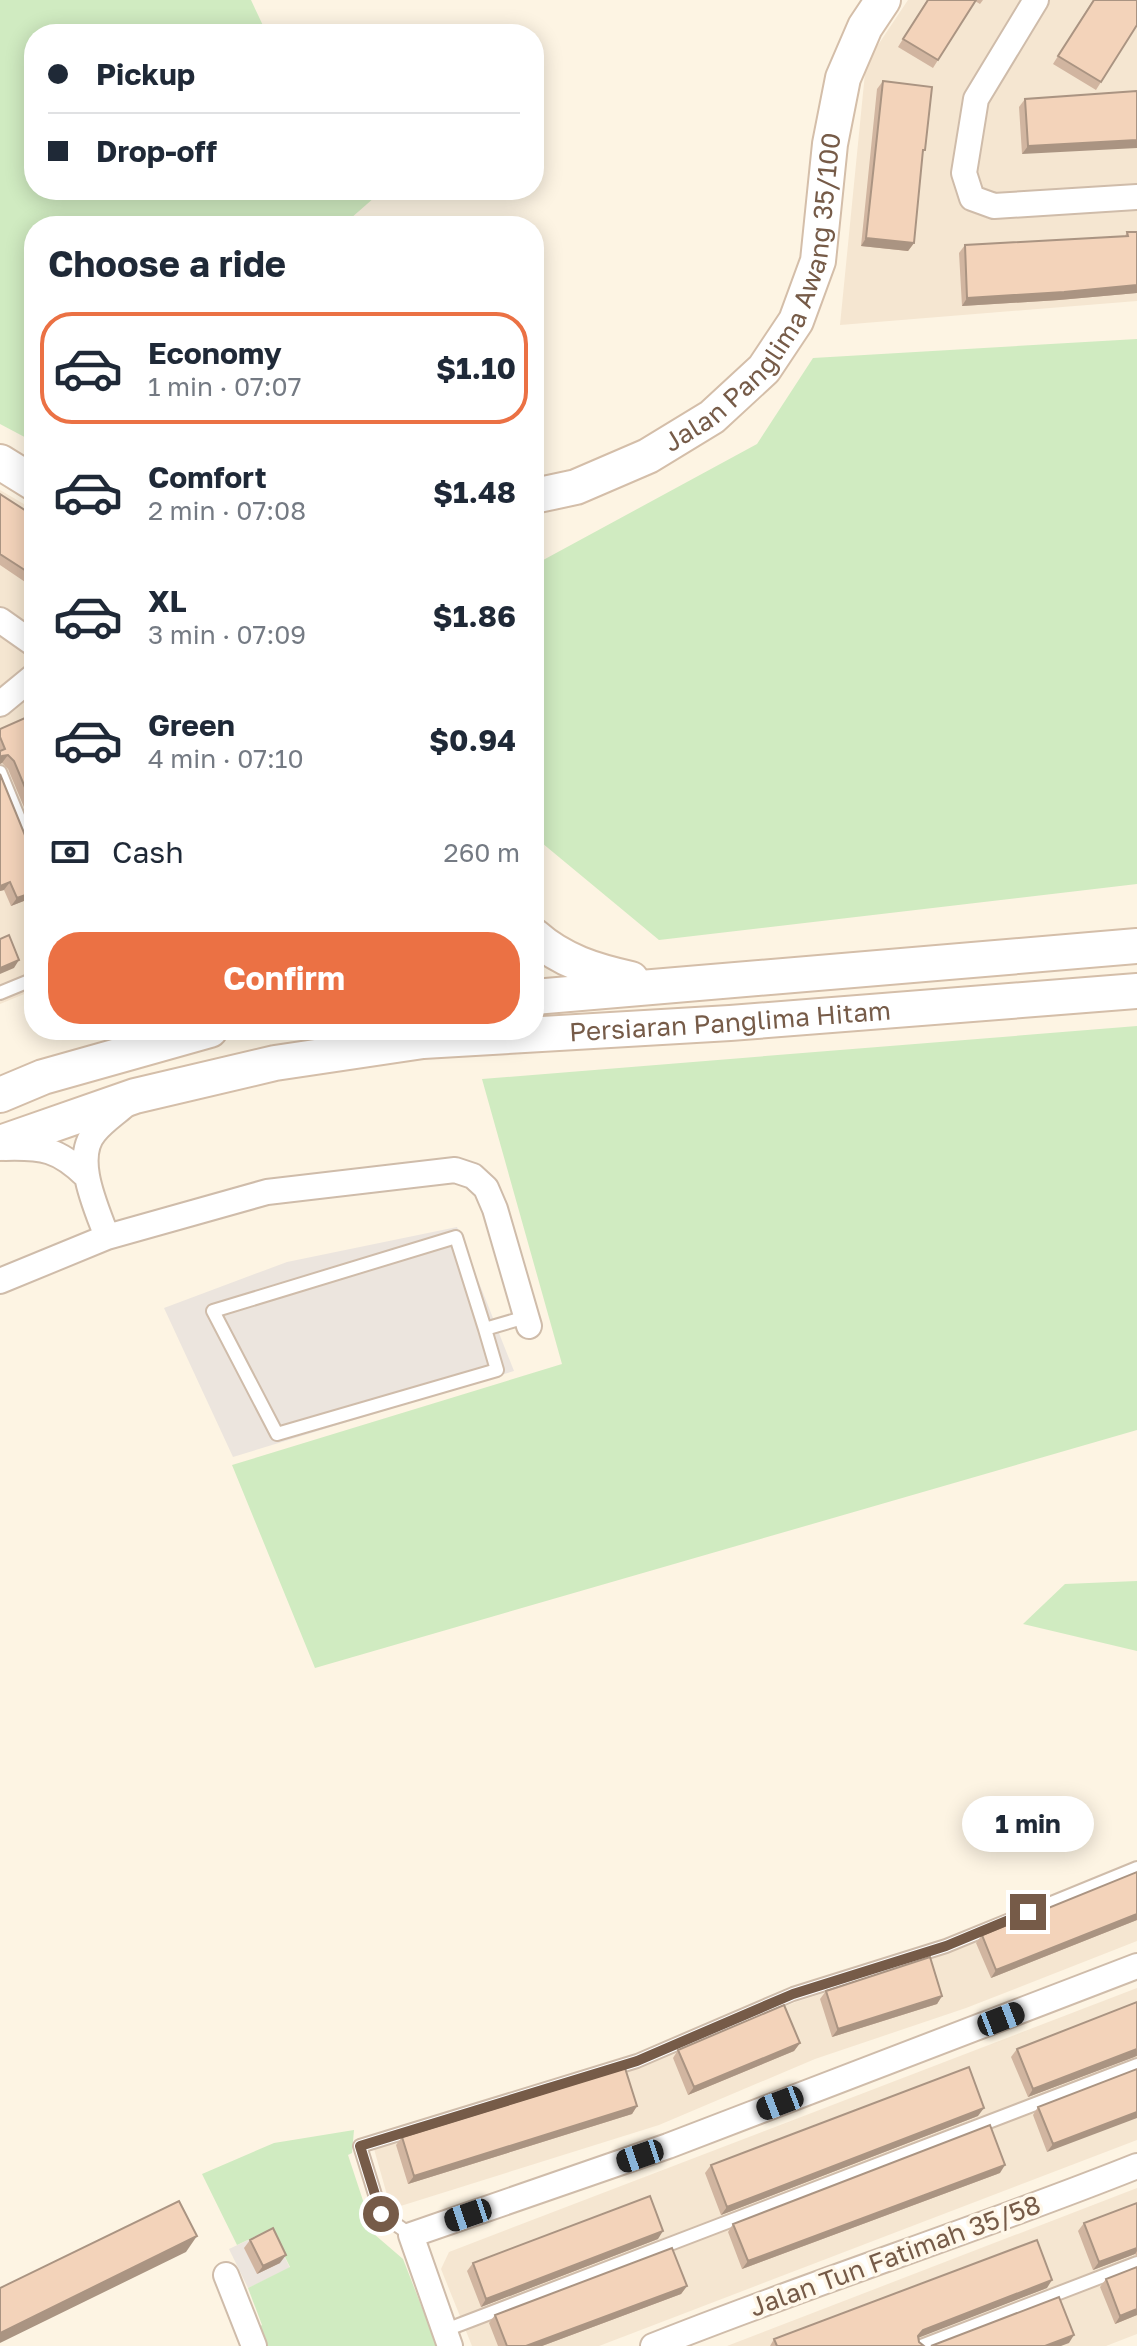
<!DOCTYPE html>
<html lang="en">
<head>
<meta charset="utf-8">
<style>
  :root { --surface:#fff; --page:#f2f2f3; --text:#1f2937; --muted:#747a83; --line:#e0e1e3; --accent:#eb7144 }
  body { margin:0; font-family:"Golos Text",sans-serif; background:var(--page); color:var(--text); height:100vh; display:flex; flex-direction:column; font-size:30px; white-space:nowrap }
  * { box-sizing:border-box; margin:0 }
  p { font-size:26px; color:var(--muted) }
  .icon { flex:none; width:44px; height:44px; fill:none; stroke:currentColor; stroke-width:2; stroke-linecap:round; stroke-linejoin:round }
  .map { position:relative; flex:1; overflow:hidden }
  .side { position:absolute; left:24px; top:216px; width:520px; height:824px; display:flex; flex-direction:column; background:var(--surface); border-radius:32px; box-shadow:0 4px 20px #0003 }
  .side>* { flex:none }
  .hud { position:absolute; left:24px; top:24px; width:520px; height:176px; border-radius:32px; box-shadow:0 4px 20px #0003; display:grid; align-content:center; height:176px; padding:0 24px; background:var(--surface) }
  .end { position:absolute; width:36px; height:36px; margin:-18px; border:10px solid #765b48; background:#fff; box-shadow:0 0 0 4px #fff }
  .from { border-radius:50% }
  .bubble { position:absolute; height:56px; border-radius:28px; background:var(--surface); box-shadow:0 4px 20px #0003; font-size:26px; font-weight:700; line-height:56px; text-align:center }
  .car { position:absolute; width:24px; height:48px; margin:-24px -12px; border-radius:10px; box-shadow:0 0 6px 2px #0007; background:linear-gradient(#222 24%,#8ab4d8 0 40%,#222 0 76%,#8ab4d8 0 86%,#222 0) }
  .hud b { display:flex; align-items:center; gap:28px; height:76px; font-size:30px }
  .hud b+b { border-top:2px solid var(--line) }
  .hud i { width:20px; height:20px; background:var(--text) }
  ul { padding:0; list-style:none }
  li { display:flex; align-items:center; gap:24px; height:112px; margin:0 16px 12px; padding:0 8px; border:4px solid transparent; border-radius:32px }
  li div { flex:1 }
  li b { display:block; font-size:30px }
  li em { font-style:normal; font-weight:700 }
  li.active { border-color:var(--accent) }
  li>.icon { width:72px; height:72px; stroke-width:1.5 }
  h2 { padding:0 24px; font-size:36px; line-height:96px }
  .pay { display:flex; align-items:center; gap:20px; height:88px; padding:0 24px; font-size:30px }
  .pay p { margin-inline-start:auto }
  .button { display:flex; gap:16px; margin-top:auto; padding:16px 24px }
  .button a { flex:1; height:92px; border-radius:32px; background:var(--accent); color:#fff; font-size:32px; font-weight:700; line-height:92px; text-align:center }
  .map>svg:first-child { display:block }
  .residential { fill:#f5e6d1 }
  .industrial { fill:#ece5de }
  .green { fill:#d0ebc1 }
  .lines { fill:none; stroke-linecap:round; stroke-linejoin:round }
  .lane-casing { stroke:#cfbcaa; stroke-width:16 }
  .street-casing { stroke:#cfbcaa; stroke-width:28 }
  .secondary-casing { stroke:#d4bea9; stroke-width:38 }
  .lane { stroke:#fff; stroke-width:12 }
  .street { stroke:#fff; stroke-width:24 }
  .secondary { stroke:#fff; stroke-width:34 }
  .wall { fill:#d1b5a0 }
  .shaded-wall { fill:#aa9482 }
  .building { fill:#f3d3ba; stroke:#aa9482; stroke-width:2 }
  .route { stroke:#765b48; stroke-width:10 }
  .labels { text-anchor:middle; stroke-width:7; stroke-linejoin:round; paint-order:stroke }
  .street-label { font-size:26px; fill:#765b48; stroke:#fff8ea }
</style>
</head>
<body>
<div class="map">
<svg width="1137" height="2346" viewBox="0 0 1137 2346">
  <rect width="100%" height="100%" fill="#fdf4e3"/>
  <path class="residential" d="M908,0H1137V301L840,325L866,63Z
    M0,490L34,510V990L0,1004Z
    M1137,1875V1941L966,2008L815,2059L659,2125L391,2209L374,2149L637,2067L796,2002L947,1953Z
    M1137,1988V2140L599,2346H472L441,2269L449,2252Z
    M1137,2188V2334L1106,2346H727Z"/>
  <path class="industrial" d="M457,1227L514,1371L233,1457L164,1308L287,1262Z
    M271,2229L290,2268L248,2288L229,2249Z"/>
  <path class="green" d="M0,0H251L267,34H34V190H369L375,197L342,226H34V442L0,424Z
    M1137,339V884L659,940L542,843L534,736V565L757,444L813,358Z
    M1137,1026V1430L315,1668L232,1465L562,1364L482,1079Z
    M1137,1581V1651L1023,1624L1065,1584Z
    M354,2130L352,2153L348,2155L374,2234L403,2259L437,2346H258L256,2329L262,2325L248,2288L290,2267L271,2229L237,2245L202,2174L274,2143Z"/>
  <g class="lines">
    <g class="lane-casing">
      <path id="lane" d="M0,772L34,855
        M0,993L34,979
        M485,1329L456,1237L213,1311L277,1434L497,1370L485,1329L526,1317
        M411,2235L381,2214L360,2146L637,2061L793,1994L946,1946L1137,1868
        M443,2331L1137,2065
        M921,2346L1137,2263"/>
    </g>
    <g class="street-casing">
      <path id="street" d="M1036,0L976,99L964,173L972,198L994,206L1137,197
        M0,620L34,644
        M0,704L34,676
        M5,1148C43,1147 58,1149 86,1176
        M107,1237C97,1209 72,1158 95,1132C103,1122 115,1114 124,1106
        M0,1281L107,1237L267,1192L455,1170L473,1176L486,1188L495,1209L529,1326
        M226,2275L254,2346
        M450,2346L411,2235L668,2146L1137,1966
        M653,2346C813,2282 977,2230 1137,2166"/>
    </g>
    <g class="secondary-casing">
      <g id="secondary">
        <path d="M0,462L34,483"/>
        <path id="s1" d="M534,496L576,487L648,456L712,417L764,369L796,321L818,261L830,144L843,78L865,27L883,0"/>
        <path d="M534,936C562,961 595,971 631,979"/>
        <path d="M534,997L1137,946"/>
        <path d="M0,1095L43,1077L210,1030"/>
        <path id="s2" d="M0,1143L135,1096L275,1063L423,1041L730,1023L1137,991"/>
      </g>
    </g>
    <use href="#lane" class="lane"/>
    <use href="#street" class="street"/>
    <use href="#secondary" class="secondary"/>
  </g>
  <path class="wall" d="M927,0H983L980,4L975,1L933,68L898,47Z
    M1093,0L1101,82L1096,90L1053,64Z
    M883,81L925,150L922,153L914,243L908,251L861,246L877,89Z
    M1137,91L1022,154L1019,107L1025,99Z
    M1127,232H1137V293L1059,300L962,306L959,253L965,245L1125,236Z
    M0,494L34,516V588L0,565Z
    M34,714V831L8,769L2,763L0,764V729Z
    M0,774L34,897L11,906L4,890L0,891Z
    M1137,1872V1920L991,1978L976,1943L982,1935Z
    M826,1991L942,1996L937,2004L832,2037L820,1999Z
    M800,2043L794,2051L688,2095L673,2058L678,2050Z
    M1017,2049L1134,2057L1028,2097L1011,2057Z
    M1137,2069L1047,2152L1033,2115L1038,2107Z
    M637,2106L632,2114L408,2184L396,2145L402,2137Z
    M978,2116L721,2215L705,2173L711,2165Z
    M1000,2173L742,2269L728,2232L733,2224Z
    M1137,2203V2256L1135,2254L1093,2270L1078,2231L1084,2223Z
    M658,2239L481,2307L467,2271L473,2263Z
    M250,2240L280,2263L257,2274L244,2248Z
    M1137,2267V2315L1115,2324L1100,2287L1106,2279Z
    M687,2286L681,2294L542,2346H498L489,2323L495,2315Z
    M1047,2288L918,2337L919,2342L924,2346H770L774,2339Z"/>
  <path class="shaded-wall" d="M1137,140V148L1022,154L1028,146Z
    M866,238L914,243L908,251L861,246Z
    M1137,285V293L1059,300L962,306L967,298Z
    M8,755L2,763L0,764V758L2,756Z
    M10,882L4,890L0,891V886Z
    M34,892V897L11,906L17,898Z
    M19,960L14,968L0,974V968Z
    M1137,1914V1920L991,1978L996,1970Z
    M942,1996L937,2004L832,2037L838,2029Z
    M800,2043L794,2051L688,2095L694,2087Z
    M1137,2049V2056L1028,2097L1033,2089Z
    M637,2106L632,2114L408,2184L414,2176Z
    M984,2108L978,2116L721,2215L727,2207Z
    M1137,2112V2118L1047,2152L1053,2144Z
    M1005,2165L1000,2173L742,2269L748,2261Z
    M663,2231L658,2239L481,2307L486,2299Z
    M197,2236L186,2252L0,2343V2333Z
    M1137,2248V2251L1135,2254L1093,2270L1099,2262Z
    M286,2255L280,2263L257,2274L263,2266Z
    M1052,2280L1047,2288L918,2338L912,2344L923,2330Z
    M687,2286L681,2294L542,2346H526Z
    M1137,2309V2315L1115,2324L1120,2316Z
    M1074,2335L1069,2343L1061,2346H1045Z"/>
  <path class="building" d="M928,0H976L938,60L903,39Z
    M1094,0H1137V25L1101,82L1058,56Z
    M883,81L932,87L925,150H923L914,243L866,238Z
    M1137,91V140L1028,146L1025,99Z
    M1127,232H1137V285L1064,292L967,298L965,245L1128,236Z
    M0,494L34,516V576L0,554Z
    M34,714V809L14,761L8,755L2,756L0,758V751L5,749L0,737V729Z
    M0,774L31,850L34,854V892L17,898L10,882L0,886Z
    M9,935L19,960L0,968V939Z
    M1137,1872V1914L996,1970L982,1935Z
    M930,1957L942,1996L838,2029L826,1991Z
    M1137,2002V2049L1033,2089L1017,2049Z
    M784,2005L800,2043L694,2087L678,2050Z
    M969,2067L984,2108L727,2207L711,2165Z
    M625,2068L637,2106L414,2176L402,2137Z
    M1137,2069V2112L1053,2144L1038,2107Z
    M990,2125L1005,2165L748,2261L733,2224Z
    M650,2196L663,2231L486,2299L473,2263Z
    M179,2201L197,2236L0,2333V2288Z
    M1137,2203V2248L1099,2262L1084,2223Z
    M273,2228L286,2255L263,2266L250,2240Z
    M1037,2240L1052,2280L923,2330L918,2336L919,2342L924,2346H777L774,2339Z
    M672,2248L687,2286L526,2346H507L495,2315Z
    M1137,2267V2309L1120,2316L1106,2279Z
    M1059,2297L1074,2335L1045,2346H931Z"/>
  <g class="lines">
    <path class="route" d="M381,2214L360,2146L637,2061L793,1994L946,1946L1028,1912"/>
  </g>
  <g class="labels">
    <g class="street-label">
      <text dy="9" stroke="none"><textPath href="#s1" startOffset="330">Jalan Panglima Awang 35/100</textPath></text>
      <text dy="9" stroke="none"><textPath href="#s2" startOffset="744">Persiaran Panglima Hitam</textPath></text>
      <text transform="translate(895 2256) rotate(-20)" y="9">Jalan Tun Fatimah 35/58</text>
    </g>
  </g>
</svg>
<i class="end from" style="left:381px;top:2214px"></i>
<i class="end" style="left:1028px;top:1912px"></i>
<div class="bubble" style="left:962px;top:1796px;width:132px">1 min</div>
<i class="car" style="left:1001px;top:2019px;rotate:69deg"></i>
<i class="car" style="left:780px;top:2103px;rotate:249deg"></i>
<i class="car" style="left:640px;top:2156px;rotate:251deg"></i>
<i class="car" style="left:468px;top:2215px;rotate:251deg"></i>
<div class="hud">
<b><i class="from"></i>Pickup</b>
<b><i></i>Drop-off</b>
</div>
<section class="side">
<h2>Choose a ride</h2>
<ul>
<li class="active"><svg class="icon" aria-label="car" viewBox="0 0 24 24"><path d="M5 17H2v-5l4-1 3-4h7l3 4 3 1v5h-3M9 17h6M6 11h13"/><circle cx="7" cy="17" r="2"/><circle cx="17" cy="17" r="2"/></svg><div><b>Economy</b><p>1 min · 07:07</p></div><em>$1.10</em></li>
<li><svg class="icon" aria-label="car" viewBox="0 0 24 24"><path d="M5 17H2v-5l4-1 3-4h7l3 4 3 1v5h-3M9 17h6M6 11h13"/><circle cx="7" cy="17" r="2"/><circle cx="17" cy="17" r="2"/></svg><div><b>Comfort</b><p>2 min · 07:08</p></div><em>$1.48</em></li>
<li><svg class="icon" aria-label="car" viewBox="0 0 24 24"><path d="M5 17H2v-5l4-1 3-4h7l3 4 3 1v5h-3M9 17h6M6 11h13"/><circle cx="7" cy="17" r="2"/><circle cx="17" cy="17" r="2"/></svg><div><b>XL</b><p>3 min · 07:09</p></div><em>$1.86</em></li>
<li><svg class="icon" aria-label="car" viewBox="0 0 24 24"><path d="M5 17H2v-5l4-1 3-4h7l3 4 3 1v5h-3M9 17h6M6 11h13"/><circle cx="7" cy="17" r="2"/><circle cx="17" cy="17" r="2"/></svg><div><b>Green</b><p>4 min · 07:10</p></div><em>$0.94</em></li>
</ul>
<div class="pay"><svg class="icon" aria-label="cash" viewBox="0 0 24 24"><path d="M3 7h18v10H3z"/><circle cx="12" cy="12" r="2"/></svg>Cash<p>260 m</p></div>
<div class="button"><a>Confirm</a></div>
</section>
</div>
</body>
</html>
